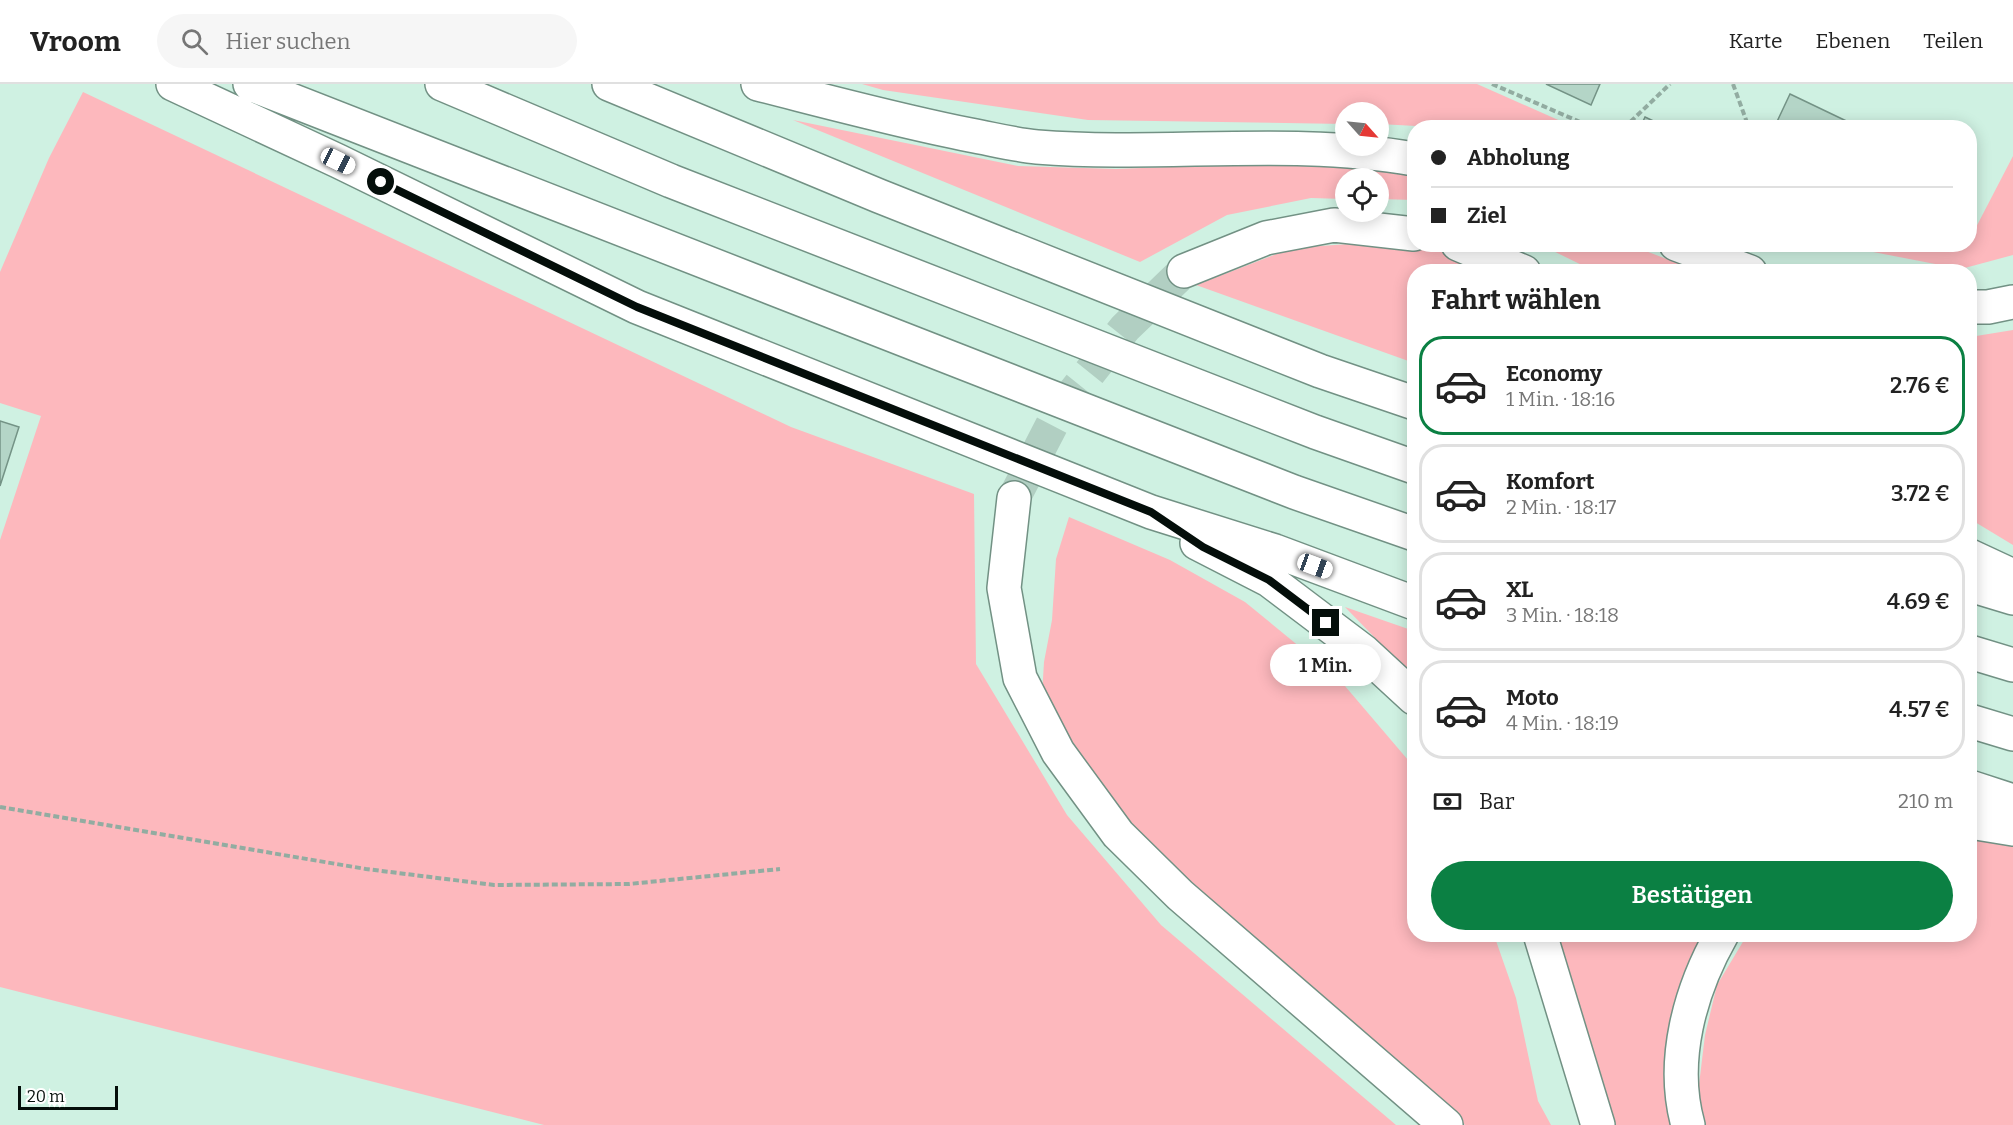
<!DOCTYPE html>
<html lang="de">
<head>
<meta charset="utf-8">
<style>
  :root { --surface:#fff; --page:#f6f6f6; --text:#222; --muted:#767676; --line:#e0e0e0; --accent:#0b8043 }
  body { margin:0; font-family:Bitter,serif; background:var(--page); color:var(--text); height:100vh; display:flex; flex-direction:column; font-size:22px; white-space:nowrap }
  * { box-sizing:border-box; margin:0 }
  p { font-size:20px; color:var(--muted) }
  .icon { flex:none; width:33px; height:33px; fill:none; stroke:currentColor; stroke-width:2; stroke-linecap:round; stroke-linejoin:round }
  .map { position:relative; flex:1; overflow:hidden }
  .panel { position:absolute; left:1407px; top:180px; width:570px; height:678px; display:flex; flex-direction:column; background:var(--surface); border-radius:24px; box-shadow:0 3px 15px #0003 }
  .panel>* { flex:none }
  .hud { position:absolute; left:1407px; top:36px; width:570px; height:132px; border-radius:24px; box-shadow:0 3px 15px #0003; display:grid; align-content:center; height:132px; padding:0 24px; background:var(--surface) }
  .needle { width:39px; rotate:117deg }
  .tools { position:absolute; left:1335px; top:18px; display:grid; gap:12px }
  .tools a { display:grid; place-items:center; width:54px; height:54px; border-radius:50%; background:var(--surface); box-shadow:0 3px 15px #0003; font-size:30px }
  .scale { position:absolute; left:18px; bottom:15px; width:100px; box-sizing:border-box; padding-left:6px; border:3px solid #040e0a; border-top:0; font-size:16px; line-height:21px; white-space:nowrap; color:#040e0a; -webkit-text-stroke:4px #fff; paint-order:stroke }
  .end { position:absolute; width:27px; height:27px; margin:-14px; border:8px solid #040e0a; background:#fff; box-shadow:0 0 0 3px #fff }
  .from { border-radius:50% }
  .bubble { position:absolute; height:42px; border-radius:21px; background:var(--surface); box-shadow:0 3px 15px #0003; font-size:20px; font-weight:600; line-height:42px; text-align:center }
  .car { position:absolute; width:18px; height:36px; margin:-18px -9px; border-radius:8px; box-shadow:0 0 4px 2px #0007; background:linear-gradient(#fff 24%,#345 0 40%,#fff 0 76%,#345 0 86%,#fff 0) }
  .hud b { display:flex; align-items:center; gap:21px; height:57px; font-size:22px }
  .hud b+b { border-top:2px solid var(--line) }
  .hud i { width:15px; height:15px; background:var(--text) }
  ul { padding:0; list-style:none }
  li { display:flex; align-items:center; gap:18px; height:99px; margin:0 12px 9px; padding:0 12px; border:3px solid var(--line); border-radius:24px }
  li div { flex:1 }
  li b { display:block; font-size:22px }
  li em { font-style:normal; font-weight:600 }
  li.selected { border-color:var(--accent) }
  li>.icon { width:54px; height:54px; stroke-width:1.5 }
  h2 { padding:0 24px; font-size:27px; line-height:72px }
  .pay { display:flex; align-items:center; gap:15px; height:66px; padding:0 24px; font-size:22px }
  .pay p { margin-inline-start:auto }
  .cta { display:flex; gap:12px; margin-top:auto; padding:12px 24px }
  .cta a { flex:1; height:69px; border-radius:36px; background:var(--accent); color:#fff; font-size:24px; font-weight:600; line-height:69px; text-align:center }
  header { display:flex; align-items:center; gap:36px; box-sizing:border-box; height:84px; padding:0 30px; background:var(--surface); border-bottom:2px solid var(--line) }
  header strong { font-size:28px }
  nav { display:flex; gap:33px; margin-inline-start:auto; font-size:21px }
  .search { width:420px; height:54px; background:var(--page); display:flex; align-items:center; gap:15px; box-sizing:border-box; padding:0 21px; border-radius:33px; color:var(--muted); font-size:22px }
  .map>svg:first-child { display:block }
  .green { fill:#fdb8bd }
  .building { fill:#b4d5c7; stroke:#749386; stroke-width:1.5 }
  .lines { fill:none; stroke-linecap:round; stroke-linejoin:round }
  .highway-tunnel { stroke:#b1cfc2; stroke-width:33; stroke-dasharray:33 16; stroke-linecap:butt }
  .highway-casing { stroke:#729184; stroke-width:36 }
  .path { stroke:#92aca1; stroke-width:4; stroke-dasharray:6 3; stroke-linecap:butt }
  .highway { stroke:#fff; stroke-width:33 }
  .route { stroke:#040e0a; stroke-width:8 }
</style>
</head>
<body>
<header>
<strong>Vroom</strong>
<div class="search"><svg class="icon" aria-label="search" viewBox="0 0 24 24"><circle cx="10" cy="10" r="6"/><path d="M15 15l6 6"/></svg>Hier suchen</div>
<nav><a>Karte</a><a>Ebenen</a><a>Teilen</a></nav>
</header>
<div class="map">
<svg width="2013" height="1041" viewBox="0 0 2013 1041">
  <rect width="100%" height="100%" fill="#cff1e2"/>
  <path class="green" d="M862,0H1477L1574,43L1453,44L1379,40L1378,28H1346L1345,40L1088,36L883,6Z
    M83,8L791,343L974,410L976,580L1067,731L1161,841L1396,1041H544L0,903V456L41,332L0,319V188L49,74Z
    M793,36L1018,82L1116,85L1247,80L1376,83L1414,92V116L1379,115L1378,94H1346L1345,115L1311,114L1227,131L1140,178Z
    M2013,72V171L1961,185L1837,161L1970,160V152L1972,151Z
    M1391,157L1476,175L1500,187L1414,188V279L1196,201L1292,164Z
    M1541,161H1630L1698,187H1594Z
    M2013,246V461L1970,435V253Z
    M1069,433L1170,476L1245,518L1339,595L1414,683V850L1494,851L1516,914L1538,1017L1551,1041H1465L1132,749L1042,611L1044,578L1052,536L1056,475Z
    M1345,523L1414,547V594Z
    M1970,753L2013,760V1041H1706L1698,1009L1705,951L1717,901L1747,851L1970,850Z
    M1549,851H1707L1676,1041H1596Z"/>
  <path class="building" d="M1546,0H1600L1591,21Z
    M1790,10L1861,44H1774Z
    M1645,33L1668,44H1640Z
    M0,337L19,343L0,402Z"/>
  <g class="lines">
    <path class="highway-tunnel" d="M1014,414L1059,327L1125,244L1184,187"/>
    <g class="highway-casing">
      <path id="highway" d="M173,0L338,77L637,223L1151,428L1275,467L1414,519
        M250,0L1294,408L1414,450
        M442,0L671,97L1315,348L1414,383
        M609,0L879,112L1320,287L1414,319
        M758,0C829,18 899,37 970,51C992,55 1015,61 1037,63C1163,73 1290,53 1414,75
        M1458,160L1524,188
        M1676,160L1750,188
        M1184,187L1266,154L1334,141L1414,150
        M1970,223H1988L2013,218
        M1014,414L1004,504L1020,594L1058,668L1118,750L1180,811L1446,1041
        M1197,459L1269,496L1363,567L1414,614
        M1970,472L2013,492
        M1970,501L2013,514
        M1970,568L2013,581
        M1970,637L2013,650
        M1970,703L2013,717
        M1970,738L2013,745
        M1540,850L1598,1041
        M1688,1041C1670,977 1690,906 1722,850"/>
    </g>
    <path class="path" d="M1492,0L1594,44
      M1733,0L1749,44
      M1624,44L1670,0
      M0,723L366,785L494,801L629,800L780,785"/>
    <use href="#highway" class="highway"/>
  </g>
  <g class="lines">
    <path class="route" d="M381,98L637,223L1151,428L1203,463L1269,496L1326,539"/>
  </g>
</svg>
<div class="tools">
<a><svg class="needle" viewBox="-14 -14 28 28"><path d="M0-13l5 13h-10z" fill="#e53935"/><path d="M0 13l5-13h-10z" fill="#767676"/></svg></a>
<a><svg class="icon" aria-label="locate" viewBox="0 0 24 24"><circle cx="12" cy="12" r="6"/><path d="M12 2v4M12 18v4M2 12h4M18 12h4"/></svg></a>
</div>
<div class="scale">20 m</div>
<i class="end from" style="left:381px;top:98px"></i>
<i class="end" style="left:1326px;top:539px"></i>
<div class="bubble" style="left:1270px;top:560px;width:111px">1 Min.</div>
<i class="car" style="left:338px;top:77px;rotate:116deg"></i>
<i class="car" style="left:1315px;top:482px;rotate:110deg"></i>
<div class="hud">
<b><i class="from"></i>Abholung</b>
<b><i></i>Ziel</b>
</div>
<section class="panel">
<h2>Fahrt wählen</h2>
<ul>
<li class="selected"><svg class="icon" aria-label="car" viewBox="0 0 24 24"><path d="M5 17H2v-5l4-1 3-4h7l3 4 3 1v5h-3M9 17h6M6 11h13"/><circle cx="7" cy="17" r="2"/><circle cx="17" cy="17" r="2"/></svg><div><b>Economy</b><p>1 Min. · 18:16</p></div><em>2.76 €</em></li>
<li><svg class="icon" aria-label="car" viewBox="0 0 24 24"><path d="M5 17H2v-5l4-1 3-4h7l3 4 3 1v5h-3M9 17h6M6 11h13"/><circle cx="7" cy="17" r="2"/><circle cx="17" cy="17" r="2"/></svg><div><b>Komfort</b><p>2 Min. · 18:17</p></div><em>3.72 €</em></li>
<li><svg class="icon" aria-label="car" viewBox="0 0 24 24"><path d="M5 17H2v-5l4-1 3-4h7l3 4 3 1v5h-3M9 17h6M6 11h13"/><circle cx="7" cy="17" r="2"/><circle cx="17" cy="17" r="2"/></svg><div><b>XL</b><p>3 Min. · 18:18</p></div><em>4.69 €</em></li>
<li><svg class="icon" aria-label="car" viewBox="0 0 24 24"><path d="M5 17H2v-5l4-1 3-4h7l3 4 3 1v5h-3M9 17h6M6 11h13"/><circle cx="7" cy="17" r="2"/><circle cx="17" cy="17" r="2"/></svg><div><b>Moto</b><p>4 Min. · 18:19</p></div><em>4.57 €</em></li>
</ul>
<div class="pay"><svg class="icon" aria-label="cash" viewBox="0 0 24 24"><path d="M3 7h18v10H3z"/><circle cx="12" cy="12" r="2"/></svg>Bar<p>210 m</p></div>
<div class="cta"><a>Bestätigen</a></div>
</section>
</div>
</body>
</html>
